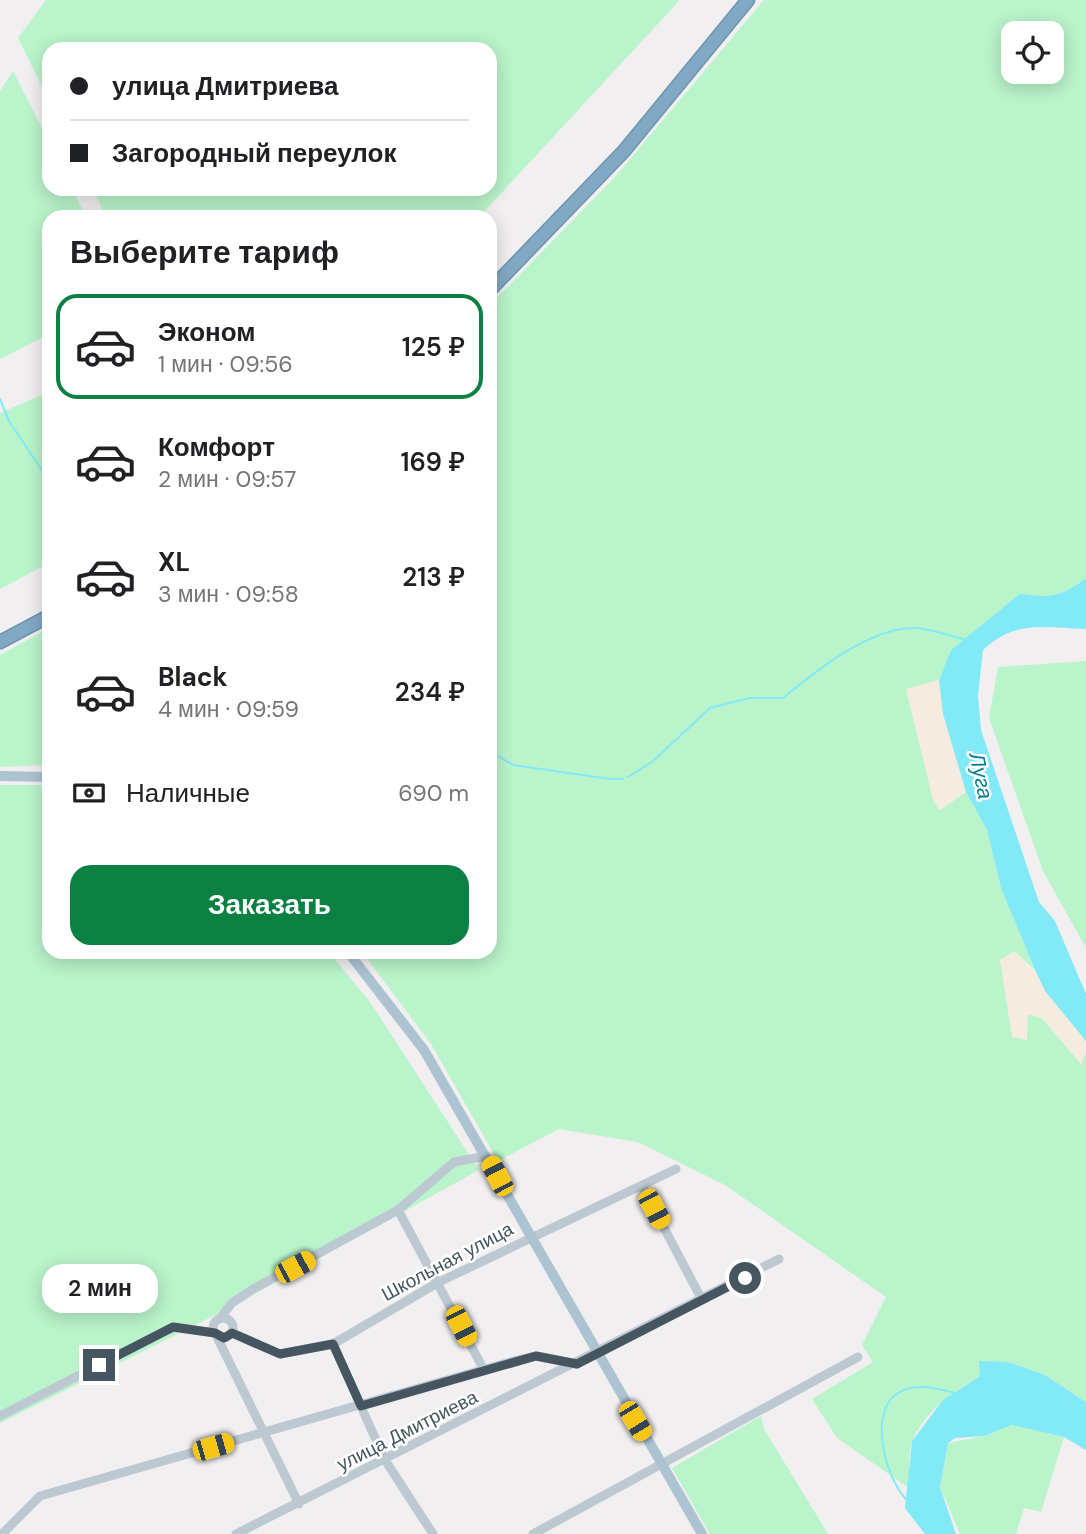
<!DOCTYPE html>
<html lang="ru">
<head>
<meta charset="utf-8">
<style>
  :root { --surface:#fff; --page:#f6f6f6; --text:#202124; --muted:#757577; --line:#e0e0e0; --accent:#0b8043 }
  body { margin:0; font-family:"DM Sans",sans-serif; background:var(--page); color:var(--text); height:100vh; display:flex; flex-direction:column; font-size:26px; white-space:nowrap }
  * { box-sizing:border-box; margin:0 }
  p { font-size:23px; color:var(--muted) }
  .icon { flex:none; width:38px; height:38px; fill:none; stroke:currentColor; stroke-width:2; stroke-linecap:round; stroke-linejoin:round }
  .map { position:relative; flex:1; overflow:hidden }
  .sheet { position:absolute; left:42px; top:210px; width:455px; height:749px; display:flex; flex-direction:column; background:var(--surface); border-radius:21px; box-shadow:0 4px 18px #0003 }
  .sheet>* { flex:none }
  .top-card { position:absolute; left:42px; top:42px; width:455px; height:154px; border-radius:21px; box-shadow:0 4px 18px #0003; display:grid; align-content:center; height:154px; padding:0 28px; background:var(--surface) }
  .controls { position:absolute; left:1001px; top:21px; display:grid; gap:14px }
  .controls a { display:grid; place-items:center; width:63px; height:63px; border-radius:14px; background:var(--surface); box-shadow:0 4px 18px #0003; font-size:35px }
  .end { position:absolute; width:32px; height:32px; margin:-16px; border:9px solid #455660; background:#fff; box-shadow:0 0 0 4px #fff }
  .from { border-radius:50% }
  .bubble { position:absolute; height:49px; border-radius:21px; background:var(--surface); box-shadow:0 4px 18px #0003; font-size:23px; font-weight:600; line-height:49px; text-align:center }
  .car { position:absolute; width:21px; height:42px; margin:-21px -10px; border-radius:9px; box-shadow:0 0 5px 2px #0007; background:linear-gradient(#f5c518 24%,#345 0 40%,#f5c518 0 76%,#345 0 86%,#f5c518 0) }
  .top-card b { display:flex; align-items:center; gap:24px; height:66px; font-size:26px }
  .top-card b+b { border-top:2px solid var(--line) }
  .top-card i { width:18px; height:18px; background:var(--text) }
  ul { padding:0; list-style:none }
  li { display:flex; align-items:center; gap:21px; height:105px; margin:0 14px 10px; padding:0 14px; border:4px solid transparent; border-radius:21px }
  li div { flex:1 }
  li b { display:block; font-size:26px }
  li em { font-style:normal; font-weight:600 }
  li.current { border-color:var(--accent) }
  li>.icon { width:63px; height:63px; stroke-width:1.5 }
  h2 { padding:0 28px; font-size:32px; line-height:84px }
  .pay { display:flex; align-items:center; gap:18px; height:77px; padding:0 28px; font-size:26px }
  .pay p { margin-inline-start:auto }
  .primary-button { display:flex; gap:14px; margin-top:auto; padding:14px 28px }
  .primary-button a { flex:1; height:80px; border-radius:21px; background:var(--accent); color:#fff; font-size:28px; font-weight:600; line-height:80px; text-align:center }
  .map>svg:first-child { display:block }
  .green { fill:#baf4ca; fill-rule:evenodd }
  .sand { fill:#f5ecdf }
  .water { fill:#82eaf6 }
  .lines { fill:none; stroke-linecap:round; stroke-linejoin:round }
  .stream { stroke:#82eaf6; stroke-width:2 }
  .highway-casing { stroke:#6d94b0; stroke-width:15 }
  .minor { stroke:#bcc9d1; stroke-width:9 }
  .major { stroke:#acc3d2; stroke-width:10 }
  .highway { stroke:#82a9c4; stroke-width:12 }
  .route { stroke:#455660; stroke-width:9 }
  .labels { text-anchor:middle; stroke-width:5; stroke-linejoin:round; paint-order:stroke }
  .street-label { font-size:19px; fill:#455660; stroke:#fff }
  .water-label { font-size:21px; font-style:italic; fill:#047f8e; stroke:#fff }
</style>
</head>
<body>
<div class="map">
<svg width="1086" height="1534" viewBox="0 0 1086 1534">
  <rect width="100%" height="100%" fill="#f2eff0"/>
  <path class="green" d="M46,0H680L479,217H106L93,189H490V49H49V101L18,38Z
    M764,0H1086V578C1061,597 1051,598 1020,595L951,650L939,680L906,689L940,810L966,792L987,830L1001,888L1035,970L1014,951L1027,1014L1042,1018L1081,1064L1086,1051V1402L1045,1375L1008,1362C972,1379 931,1401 913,1439C907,1451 910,1474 909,1488L837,1438L812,1399L873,1362L862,1345L886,1297L725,1185L638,1142L559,1129L498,1161L431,1044L362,952H490V305L614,178ZM1013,33H1052V72H1013Z
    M13,71L49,142V189H72L86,217H49V334L0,359V91Z
    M49,392V563L0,589V413Z
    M49,628V765L0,767V655Z
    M1086,661V948L1043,871L989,718L998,667Z
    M0,785H49V952H329L370,1002L479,1170L231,1307L0,1423Z
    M761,1416L764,1429L828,1534H710L672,1468Z
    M1012,1425L1064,1437L1041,1512L1024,1508L1016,1534H960L940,1487L948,1443L984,1436Z"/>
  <path class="sand" d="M939,680L943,714L966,792L939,810L933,800L906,689Z
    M1014,951C1042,977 1060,1012 1086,1041L1082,1065L1042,1018L1028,1014L1027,1040L1012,1037L1000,960Z"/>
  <path class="water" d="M1086,578V629C1044,628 1016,619 983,650L978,696L981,730L1039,902L1055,921L1086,994V1041L1045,991L1035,970L1001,888L987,830L966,792L943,714L939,680L951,650L1020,594C1051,598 1061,597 1086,578Z
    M979,1361L1008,1362L1045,1375L1086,1402V1450L1064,1437L1012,1425L984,1436L955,1438L948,1443L940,1487L956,1534H925L905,1508L912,1441L943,1400L980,1376Z"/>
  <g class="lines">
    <path class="stream" d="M0,399L9,421L49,481
      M490,751L513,765L610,779H623
      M628,777L652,762L710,708L749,698H783C816,671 871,626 916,628C932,629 949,636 964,639
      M908,1501C886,1481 867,1412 898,1393C916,1382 936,1389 956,1393"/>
    <g class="highway-casing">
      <path id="highway" d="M490,290L624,151L748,0
        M0,642L49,616"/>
    </g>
    <path class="minor" d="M642,1186L702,1300
      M398,1210L484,1370
      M221,1317L232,1303L253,1289L398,1210L454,1162L486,1156
      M213 1328a10 10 0 1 1 20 0a10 10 0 1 1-20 0Z
      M232,1333L280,1354L333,1344L439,1282L676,1169
      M333,1344L385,1460L433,1534
      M0,1416L173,1327L215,1333L299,1504
      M2,1534L40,1496L514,1361L536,1356L577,1364
      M236,1534L779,1259
      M533,1534L858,1357"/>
    <path class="major" d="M0,776L49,777
      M348,952L424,1050L702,1534"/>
    <use href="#highway" class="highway"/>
  </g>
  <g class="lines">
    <path class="route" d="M99,1365L173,1327L215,1333L224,1338L232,1333L280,1354L333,1344L361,1406L536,1356L577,1364L745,1278"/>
  </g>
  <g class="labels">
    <g class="street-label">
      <text transform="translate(447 1261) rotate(-28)" y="7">Школьная улица</text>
      <text transform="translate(407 1430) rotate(-27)" y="7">улица Дмитриева</text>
    </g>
    <g class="water-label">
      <text transform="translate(981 776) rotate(78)" y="7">Луга</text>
    </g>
  </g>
</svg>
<div class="controls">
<a><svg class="icon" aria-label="locate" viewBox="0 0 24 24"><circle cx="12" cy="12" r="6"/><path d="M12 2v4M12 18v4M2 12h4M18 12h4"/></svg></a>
</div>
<i class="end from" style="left:745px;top:1278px"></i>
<i class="end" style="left:99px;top:1365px"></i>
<div class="bubble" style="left:42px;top:1264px;width:116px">2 мин</div>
<i class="car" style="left:497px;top:1176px;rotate:332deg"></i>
<i class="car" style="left:654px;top:1209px;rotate:152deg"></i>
<i class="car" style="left:295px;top:1267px;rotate:62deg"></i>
<i class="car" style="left:461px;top:1326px;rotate:153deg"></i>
<i class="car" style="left:635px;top:1421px;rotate:149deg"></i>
<i class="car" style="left:213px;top:1447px;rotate:74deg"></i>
<div class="top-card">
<b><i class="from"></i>улица Дмитриева</b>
<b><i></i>Загородный переулок</b>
</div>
<section class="sheet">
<h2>Выберите тариф</h2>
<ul>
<li class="current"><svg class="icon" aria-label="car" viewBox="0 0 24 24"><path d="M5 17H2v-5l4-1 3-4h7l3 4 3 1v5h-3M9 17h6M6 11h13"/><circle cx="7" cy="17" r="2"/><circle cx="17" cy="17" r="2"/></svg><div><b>Эконом</b><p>1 мин · 09:56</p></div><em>125 ₽</em></li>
<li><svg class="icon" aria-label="car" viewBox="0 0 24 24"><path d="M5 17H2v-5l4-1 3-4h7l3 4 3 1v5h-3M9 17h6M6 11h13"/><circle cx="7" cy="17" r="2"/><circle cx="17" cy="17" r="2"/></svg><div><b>Комфорт</b><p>2 мин · 09:57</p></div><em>169 ₽</em></li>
<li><svg class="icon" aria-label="car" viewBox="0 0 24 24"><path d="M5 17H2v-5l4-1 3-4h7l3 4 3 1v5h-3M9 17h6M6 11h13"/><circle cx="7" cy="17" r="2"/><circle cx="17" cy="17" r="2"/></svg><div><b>XL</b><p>3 мин · 09:58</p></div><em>213 ₽</em></li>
<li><svg class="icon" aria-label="car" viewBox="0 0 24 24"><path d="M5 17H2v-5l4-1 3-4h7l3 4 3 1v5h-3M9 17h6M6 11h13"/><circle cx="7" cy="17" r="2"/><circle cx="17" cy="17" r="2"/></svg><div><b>Black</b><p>4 мин · 09:59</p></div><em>234 ₽</em></li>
</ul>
<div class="pay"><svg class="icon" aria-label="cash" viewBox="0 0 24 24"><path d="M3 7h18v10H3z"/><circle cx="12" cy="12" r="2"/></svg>Наличные<p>690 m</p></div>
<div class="primary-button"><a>Заказать</a></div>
</section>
</div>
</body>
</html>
